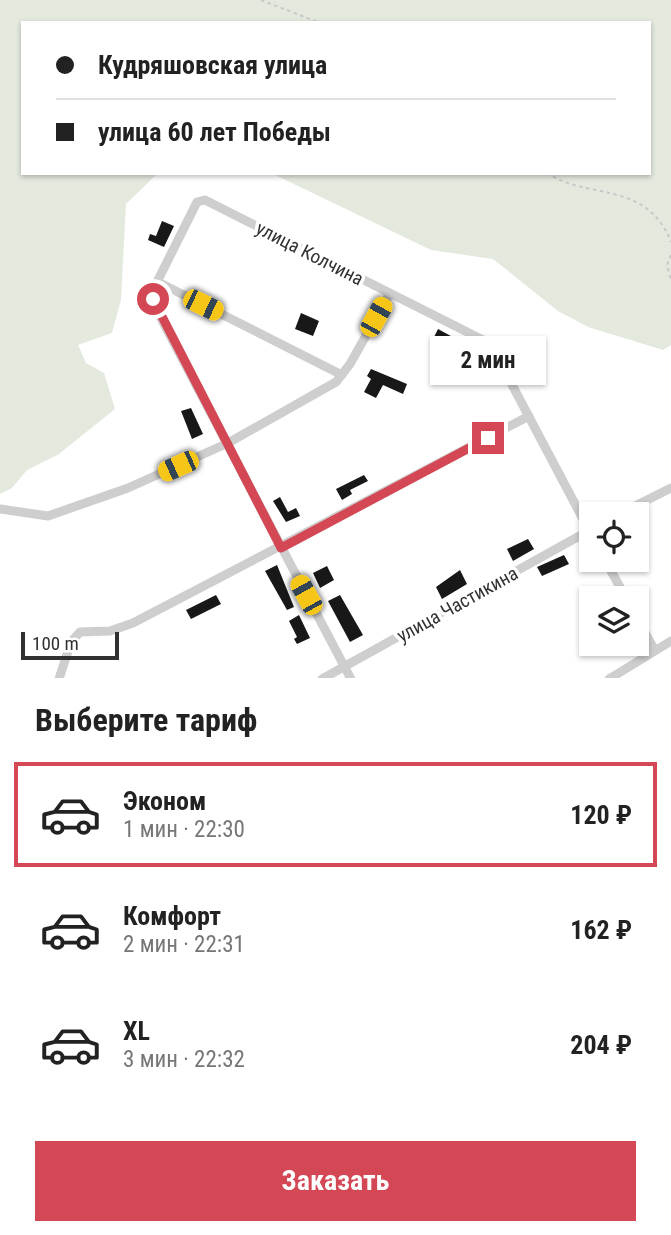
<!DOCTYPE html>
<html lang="ru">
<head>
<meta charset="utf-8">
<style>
  :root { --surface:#fff; --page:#f2f2f2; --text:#222; --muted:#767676; --line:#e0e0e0; --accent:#d34854 }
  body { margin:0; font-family:"Roboto Condensed",sans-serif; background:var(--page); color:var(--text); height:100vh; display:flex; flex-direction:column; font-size:26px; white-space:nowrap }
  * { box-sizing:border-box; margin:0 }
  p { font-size:23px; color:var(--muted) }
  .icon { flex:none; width:38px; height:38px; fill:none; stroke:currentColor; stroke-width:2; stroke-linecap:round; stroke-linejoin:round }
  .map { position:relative; height:678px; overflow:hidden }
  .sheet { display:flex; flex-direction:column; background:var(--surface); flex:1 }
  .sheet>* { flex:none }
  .banner { position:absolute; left:21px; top:21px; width:630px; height:154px; border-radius:0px; box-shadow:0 2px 5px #0004; display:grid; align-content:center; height:154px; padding:0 35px; background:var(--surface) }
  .fabs { position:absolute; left:579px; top:502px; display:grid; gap:14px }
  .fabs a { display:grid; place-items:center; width:70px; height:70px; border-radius:0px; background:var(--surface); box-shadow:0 2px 5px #0004; font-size:35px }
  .scale { position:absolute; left:21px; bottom:18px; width:98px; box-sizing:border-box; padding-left:7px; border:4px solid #313131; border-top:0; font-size:19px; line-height:24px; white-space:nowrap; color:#313131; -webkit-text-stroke:5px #fff; paint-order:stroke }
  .end { position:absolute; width:32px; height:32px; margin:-16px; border:9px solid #d34854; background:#fff; box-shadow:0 0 0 4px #fff }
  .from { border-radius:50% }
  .bubble { position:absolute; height:49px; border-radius:0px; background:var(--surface); box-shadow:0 2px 5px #0004; font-size:23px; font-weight:700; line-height:49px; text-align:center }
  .car { position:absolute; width:21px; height:42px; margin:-21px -10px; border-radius:9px; box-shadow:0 0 5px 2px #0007; background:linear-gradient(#f5c518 24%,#345 0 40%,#f5c518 0 76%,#345 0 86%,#f5c518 0) }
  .banner b { display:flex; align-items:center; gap:24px; height:66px; font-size:26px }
  .banner b+b { border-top:2px solid var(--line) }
  .banner i { width:18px; height:18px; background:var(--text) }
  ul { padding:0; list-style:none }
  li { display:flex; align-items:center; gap:21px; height:105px; margin:0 14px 10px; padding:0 21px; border:4px solid transparent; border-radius:0px }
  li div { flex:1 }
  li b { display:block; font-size:26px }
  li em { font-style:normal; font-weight:700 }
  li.selected { border-color:var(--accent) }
  li>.icon { width:63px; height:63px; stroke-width:1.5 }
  h2 { padding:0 35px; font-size:32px; line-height:84px }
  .button { display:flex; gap:14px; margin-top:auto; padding:14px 35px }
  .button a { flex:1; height:80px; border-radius:0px; background:var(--accent); color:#fff; font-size:28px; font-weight:700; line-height:80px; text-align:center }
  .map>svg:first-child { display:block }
  .green { fill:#e4e9de }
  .building { fill:#181818 }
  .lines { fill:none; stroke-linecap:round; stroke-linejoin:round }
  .path { stroke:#c8c8c8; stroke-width:2; stroke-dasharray:3.5 3.5; stroke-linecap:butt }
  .minor { stroke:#cecece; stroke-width:9 }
  .route { stroke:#d34854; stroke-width:9 }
  .labels { text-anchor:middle; stroke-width:7; stroke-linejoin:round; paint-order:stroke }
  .street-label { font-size:19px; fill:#313131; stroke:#fff }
</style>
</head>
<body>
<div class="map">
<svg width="671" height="679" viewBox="0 0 671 679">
  <rect width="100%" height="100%" fill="#fff"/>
  <path class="green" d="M0,0H671V345L663,350L588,327L558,311L493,259L431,250L271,173H649V23H23V173H158L126,204L121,300L112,333L78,345L86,363L104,373L115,409L59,454L27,470L12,488L0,494Z"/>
  <path class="building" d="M162,221L174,226L164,247L148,240L150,234L156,236Z
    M301,313L319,321L313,336L295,329Z
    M438,329L460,341L457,349L432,341Z
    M371,369L407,384L403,394L383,385L376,398L364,392L371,379L367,376Z
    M191,408L203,434L192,439L181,411Z
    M364,475L368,481L350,490L352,494L342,500L336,489Z
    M280,497L288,512L296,508L300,516L286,522L273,501Z
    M528,539L534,549L513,561L507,549Z
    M564,555L569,564L542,576L537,567Z
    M277,565L294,607L287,610L265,571Z
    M327,566L334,580L320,588L313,573Z
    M460,570L467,584L442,599L436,587Z
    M216,595L221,604L191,619L186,610Z
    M340,595L363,635L350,642L328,601Z
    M299,615L310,638L297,644L294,639L297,637L289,621Z"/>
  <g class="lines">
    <path class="path" d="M261,0L320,23
      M547,173C587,200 647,180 671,242
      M671,255L667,265L671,280"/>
    <path class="minor" d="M158,282L342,375
      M0,509L48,516L128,488L228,443L336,382L350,364L390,293
      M619,514L671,488
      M605,560L626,598
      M637,618L654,649
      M59,679L71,642L80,632L110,631L133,623L529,416
      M322,679L592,529
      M351,679L156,309L153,290L197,202L205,200L485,341L500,362L592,536
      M609,679L671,641"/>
  </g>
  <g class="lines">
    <path class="route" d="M153,299L281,548L488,438"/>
  </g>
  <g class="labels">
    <g class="street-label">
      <text transform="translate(310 253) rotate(27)" y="7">улица Колчина</text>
      <text transform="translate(457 604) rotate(-29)" y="7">улица Частикина</text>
    </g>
  </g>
</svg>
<div class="fabs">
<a><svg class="icon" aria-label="locate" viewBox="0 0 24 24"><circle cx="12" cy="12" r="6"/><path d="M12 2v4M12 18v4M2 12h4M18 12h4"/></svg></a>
<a><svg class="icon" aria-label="layers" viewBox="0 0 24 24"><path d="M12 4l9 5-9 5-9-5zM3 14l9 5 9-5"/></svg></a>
</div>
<div class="scale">100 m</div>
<i class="end from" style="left:153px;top:299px"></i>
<i class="end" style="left:488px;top:438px"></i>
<div class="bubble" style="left:430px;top:336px;width:116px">2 мин</div>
<i class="car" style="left:203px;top:305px;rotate:116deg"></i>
<i class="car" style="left:376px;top:317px;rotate:29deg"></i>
<i class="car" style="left:178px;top:466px;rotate:246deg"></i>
<i class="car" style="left:306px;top:595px;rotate:331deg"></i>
<div class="banner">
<b><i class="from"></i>Кудряшовская улица</b>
<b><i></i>улица 60 лет Победы</b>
</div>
</div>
<section class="sheet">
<h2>Выберите тариф</h2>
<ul>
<li class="selected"><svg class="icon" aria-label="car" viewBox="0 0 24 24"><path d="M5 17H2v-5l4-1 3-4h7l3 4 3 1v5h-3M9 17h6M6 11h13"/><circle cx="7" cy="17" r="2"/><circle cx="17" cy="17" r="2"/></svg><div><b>Эконом</b><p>1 мин · 22:30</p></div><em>120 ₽</em></li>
<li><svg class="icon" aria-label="car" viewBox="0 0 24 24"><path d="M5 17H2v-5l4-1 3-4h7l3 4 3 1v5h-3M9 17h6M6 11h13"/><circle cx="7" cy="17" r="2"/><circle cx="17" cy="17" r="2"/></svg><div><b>Комфорт</b><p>2 мин · 22:31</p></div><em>162 ₽</em></li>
<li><svg class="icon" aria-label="car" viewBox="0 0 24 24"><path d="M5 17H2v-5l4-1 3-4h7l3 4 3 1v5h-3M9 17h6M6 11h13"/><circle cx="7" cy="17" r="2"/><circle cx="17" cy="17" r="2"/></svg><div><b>XL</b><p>3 мин · 22:32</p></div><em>204 ₽</em></li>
</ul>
<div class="button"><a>Заказать</a></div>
</section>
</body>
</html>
